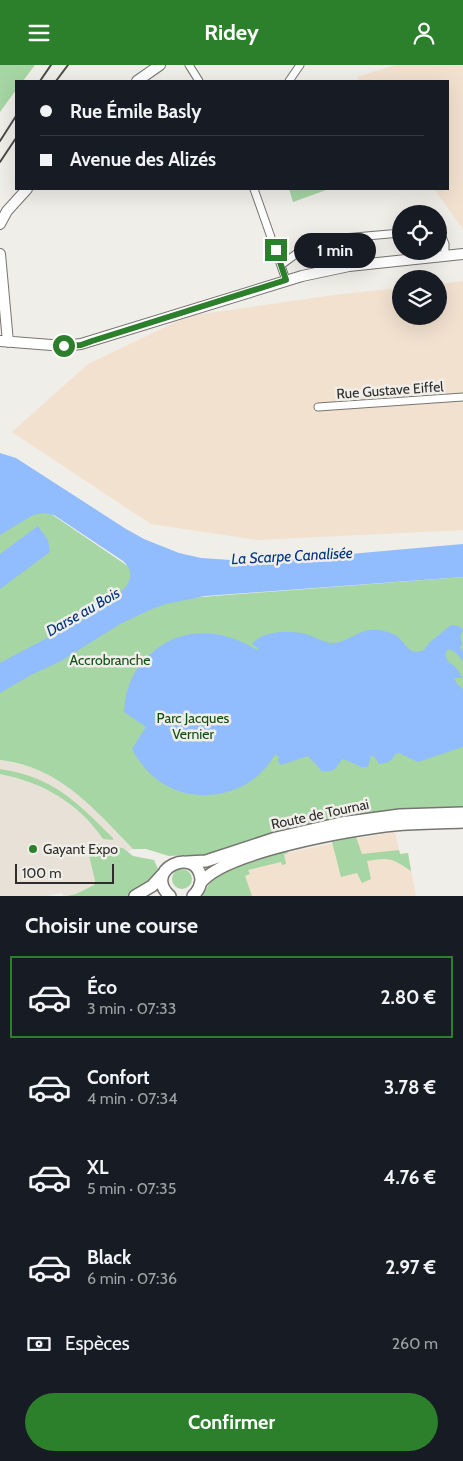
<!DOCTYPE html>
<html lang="fr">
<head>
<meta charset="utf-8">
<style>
  :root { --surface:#171b24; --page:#20242c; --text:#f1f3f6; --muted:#9ea1a6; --line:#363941; --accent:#2c7f2b }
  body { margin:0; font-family:Cabin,sans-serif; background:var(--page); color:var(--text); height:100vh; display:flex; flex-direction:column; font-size:19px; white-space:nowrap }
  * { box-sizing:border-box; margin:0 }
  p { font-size:16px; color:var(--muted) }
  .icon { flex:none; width:28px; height:28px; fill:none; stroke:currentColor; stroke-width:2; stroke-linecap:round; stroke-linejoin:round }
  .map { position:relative; height:831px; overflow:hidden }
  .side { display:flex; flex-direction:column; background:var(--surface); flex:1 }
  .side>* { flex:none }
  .guide { position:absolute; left:15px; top:15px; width:434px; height:110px; border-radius:0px; box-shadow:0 5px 20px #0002; display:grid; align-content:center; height:110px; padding:0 25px; background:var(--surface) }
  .tools { position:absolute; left:392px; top:140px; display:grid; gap:10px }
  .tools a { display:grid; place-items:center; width:55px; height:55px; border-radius:50%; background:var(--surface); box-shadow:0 5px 20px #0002; font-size:25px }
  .scale { position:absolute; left:15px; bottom:12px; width:99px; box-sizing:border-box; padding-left:5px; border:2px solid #2e2d2c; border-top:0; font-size:14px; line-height:18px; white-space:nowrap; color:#2e2d2c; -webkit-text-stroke:4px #f0eee9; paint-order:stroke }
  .end { position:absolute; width:22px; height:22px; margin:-11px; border:6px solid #2c7f2b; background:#fff; box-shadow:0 0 0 2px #fff }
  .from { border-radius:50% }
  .bubble { position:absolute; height:35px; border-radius:18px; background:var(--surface); box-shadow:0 5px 20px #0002; font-size:16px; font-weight:700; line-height:35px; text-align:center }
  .guide b { display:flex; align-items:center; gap:18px; height:48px; font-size:19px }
  .guide b+b { border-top:1px solid var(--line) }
  .guide i { width:12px; height:12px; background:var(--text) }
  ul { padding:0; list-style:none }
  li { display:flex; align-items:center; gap:15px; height:82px; margin:0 10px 8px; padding:0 15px; border:2px solid transparent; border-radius:0px }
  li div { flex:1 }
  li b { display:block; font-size:19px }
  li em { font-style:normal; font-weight:700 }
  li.on { border-color:var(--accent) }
  li>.icon { width:45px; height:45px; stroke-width:1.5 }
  h2 { padding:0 25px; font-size:22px; line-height:60px }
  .pay { display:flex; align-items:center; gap:12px; height:55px; padding:0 25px; font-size:19px }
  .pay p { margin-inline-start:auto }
  .primary-button { display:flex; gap:10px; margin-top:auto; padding:10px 25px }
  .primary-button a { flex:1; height:58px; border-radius:30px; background:var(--accent); color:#fff; font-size:20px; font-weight:700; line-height:58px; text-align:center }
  header { display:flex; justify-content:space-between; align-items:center; height:65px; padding:0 25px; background:var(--accent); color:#fff; font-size:22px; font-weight:700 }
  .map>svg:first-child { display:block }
  .built { fill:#e7e1d7 }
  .industrial { fill:#f2e1cf }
  .green { fill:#a5d6a3 }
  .water { fill:#91bcfe }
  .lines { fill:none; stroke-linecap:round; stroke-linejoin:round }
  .street-casing { stroke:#777571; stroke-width:9 }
  .secondary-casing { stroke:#777571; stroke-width:12 }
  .primary-casing { stroke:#777571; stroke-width:14 }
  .street { stroke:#fff; stroke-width:7 }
  .secondary { stroke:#fff; stroke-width:10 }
  .primary { stroke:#fff; stroke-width:11 }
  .rail { stroke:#4c4b49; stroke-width:2 }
  .route { stroke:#2c7f2b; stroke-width:6 }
  .poi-dot { fill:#2c7f2b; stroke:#f0eee9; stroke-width:2 }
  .labels { text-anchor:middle; stroke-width:5; stroke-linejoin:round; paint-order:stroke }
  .street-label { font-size:14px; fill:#2e2d2c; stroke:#f0eee9 }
  .park-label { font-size:14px; fill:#0f4f14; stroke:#f0eee9 }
  .poi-label { font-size:14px; fill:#2e2d2c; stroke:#f0eee9; text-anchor:start }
  .water-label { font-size:15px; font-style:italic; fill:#00357f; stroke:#f0eee9 }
</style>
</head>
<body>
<header><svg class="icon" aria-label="menu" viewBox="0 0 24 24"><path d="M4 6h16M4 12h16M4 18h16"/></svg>Ridey<svg class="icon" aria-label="person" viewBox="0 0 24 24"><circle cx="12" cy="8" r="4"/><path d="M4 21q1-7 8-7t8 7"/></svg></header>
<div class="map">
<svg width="463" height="831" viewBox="0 0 463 831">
  <rect width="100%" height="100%" fill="#f0eee9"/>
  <path class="built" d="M0,695L33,702L61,716L83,733L133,784L128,787L123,783L98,779L87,782L95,816L94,820L76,829L67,831H63L62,828L47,831H0Z"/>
  <path class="industrial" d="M395,0H463V164L434,124H448V16H359L357,12Z
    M463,216V465L257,475L151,459L12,367L88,299L188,251L341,229L401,223V251H439V219Z
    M395,767L400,789L408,788L416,831H205L243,800L290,787L348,775Z"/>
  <path class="green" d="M0,0H35L23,16H16V25L0,47Z
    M289,124H329L293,137Z
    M0,414L129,502L189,533L463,512V744L206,791L186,790L169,791L146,784H133C93,743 60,702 0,695Z
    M0,704C53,712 77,737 113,773V775L103,774C79,738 42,717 0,709Z
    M356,772L362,789L399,785L400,789L408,788L411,806C392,793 390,792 367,796L371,814L362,818L357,808L341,812L332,777Z
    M98,779L123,783L133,791L154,795L158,804L156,811L139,825L128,831H67L76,829L94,820L95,816L87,782Z
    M287,786L288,788L284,789L286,799L282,800L281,797L248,805L250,809L245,811L252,831H202L213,813L239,800Z
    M172 814a10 10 0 1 1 20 0a10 10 0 1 1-20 0Z"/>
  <path class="water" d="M0,388L16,393L126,464L144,474L179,488L201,493L259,497L463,479V512L205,531L166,539L152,544L120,559L61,596L31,610L0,628V598L49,572L79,554H83L93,548L94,546C109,536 146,517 123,496L54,450L43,448L33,450L0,470Z
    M38,461L48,475L50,487L0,524V489Z
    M451,560L459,561L463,565L460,571L462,579L460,582L463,587V597C461,592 454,585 448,584L445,589C448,600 453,598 458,605C460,608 461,611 463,613H454L458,620L463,624V682L418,697L399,688L395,689C392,697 387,698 379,699L374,691H371L368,702H362L343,694C334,703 338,707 322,706L308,691L281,700L278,696L279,692L275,689C254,730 197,743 159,716C147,707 139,697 132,684L146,662L124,647C125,640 125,631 128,624C132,609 141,597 153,587C184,560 224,565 257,585L258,583L252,579C263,565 291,565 306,569C315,572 326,579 335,578C351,576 359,563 379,565C385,566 392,568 397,571C406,579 410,592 424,585L430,577Z"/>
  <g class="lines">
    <g class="street-casing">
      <path id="street" d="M189,0L199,16
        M289,16L300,0
        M254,124L286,215
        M439,165L445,179V191
        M281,200L311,178L320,175L401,168
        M318,342L463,332"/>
    </g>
    <g class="secondary-casing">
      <path id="secondary" d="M137,16L160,0
        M0,159L7,146L27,124
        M0,189L8,277
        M0,276L64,281L81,279L302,211L349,201L463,189"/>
    </g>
    <g class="primary-casing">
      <path id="primary" d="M187,797L206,796L276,773L341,758L400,750L463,748
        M200,819C221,787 355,764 394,760C417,758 440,758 463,757
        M135,831L152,821L163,809
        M170,831C141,805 197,779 201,814C201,821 198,826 193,831"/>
    </g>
    <use href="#street" class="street"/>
    <use href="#secondary" class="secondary"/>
    <use href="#primary" class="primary"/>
    <path class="rail" d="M40,16L51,0
      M56,16L68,0
      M0,76L16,51
      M0,97L16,73"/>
  </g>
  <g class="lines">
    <path class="route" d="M64,281L81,280L92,276L286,215L276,185"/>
  </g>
  <circle class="poi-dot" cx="33" cy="784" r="5"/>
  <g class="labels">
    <g class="street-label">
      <text transform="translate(390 325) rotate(-4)" y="5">Rue Gustave Eiffel</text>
      <text transform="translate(320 749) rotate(-12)" y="5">Route de Tournai</text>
    </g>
    <g class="park-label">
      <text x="110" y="600">Accrobranche</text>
      <text x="193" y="658">Parc Jacques<tspan x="193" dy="16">Vernier</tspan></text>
    </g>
    <g class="poi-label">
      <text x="43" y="789">Gayant Expo</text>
    </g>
    <g class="water-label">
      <text transform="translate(292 491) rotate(-3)" y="5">La Scarpe Canalisée</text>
      <text transform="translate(83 547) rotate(-30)" y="5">Darse au Bois</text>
    </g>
  </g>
</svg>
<div class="tools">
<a><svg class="icon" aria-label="locate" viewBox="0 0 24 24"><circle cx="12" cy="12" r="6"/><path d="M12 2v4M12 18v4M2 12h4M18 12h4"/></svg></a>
<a><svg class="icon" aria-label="layers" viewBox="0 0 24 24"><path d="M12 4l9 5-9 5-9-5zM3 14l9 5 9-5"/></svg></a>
</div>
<div class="scale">100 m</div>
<i class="end from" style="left:64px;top:281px"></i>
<i class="end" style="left:276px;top:185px"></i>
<div class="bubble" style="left:294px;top:168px;width:82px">1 min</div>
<div class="guide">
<b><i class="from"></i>Rue Émile Basly</b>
<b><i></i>Avenue des Alizés</b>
</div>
</div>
<section class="side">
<h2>Choisir une course</h2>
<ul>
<li class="on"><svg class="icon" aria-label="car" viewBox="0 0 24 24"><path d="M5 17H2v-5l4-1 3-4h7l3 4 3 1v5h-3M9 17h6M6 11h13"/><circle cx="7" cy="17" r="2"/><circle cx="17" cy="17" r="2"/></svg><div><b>Éco</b><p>3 min · 07:33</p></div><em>2.80 €</em></li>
<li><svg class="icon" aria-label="car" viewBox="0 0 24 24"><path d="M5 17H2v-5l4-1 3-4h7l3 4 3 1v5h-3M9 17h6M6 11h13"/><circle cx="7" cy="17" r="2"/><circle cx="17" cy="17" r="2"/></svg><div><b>Confort</b><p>4 min · 07:34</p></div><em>3.78 €</em></li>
<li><svg class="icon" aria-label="car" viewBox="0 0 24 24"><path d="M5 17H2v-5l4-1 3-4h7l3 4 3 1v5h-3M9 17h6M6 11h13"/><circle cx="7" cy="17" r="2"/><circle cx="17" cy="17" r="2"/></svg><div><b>XL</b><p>5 min · 07:35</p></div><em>4.76 €</em></li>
<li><svg class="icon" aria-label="car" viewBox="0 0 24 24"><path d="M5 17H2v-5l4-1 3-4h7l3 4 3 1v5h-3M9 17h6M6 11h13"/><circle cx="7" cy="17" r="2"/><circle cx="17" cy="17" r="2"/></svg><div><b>Black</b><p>6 min · 07:36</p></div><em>2.97 €</em></li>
</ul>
<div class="pay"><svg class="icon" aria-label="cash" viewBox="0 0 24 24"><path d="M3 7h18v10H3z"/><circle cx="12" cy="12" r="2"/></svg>Espèces<p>260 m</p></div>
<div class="primary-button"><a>Confirmer</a></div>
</section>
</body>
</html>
